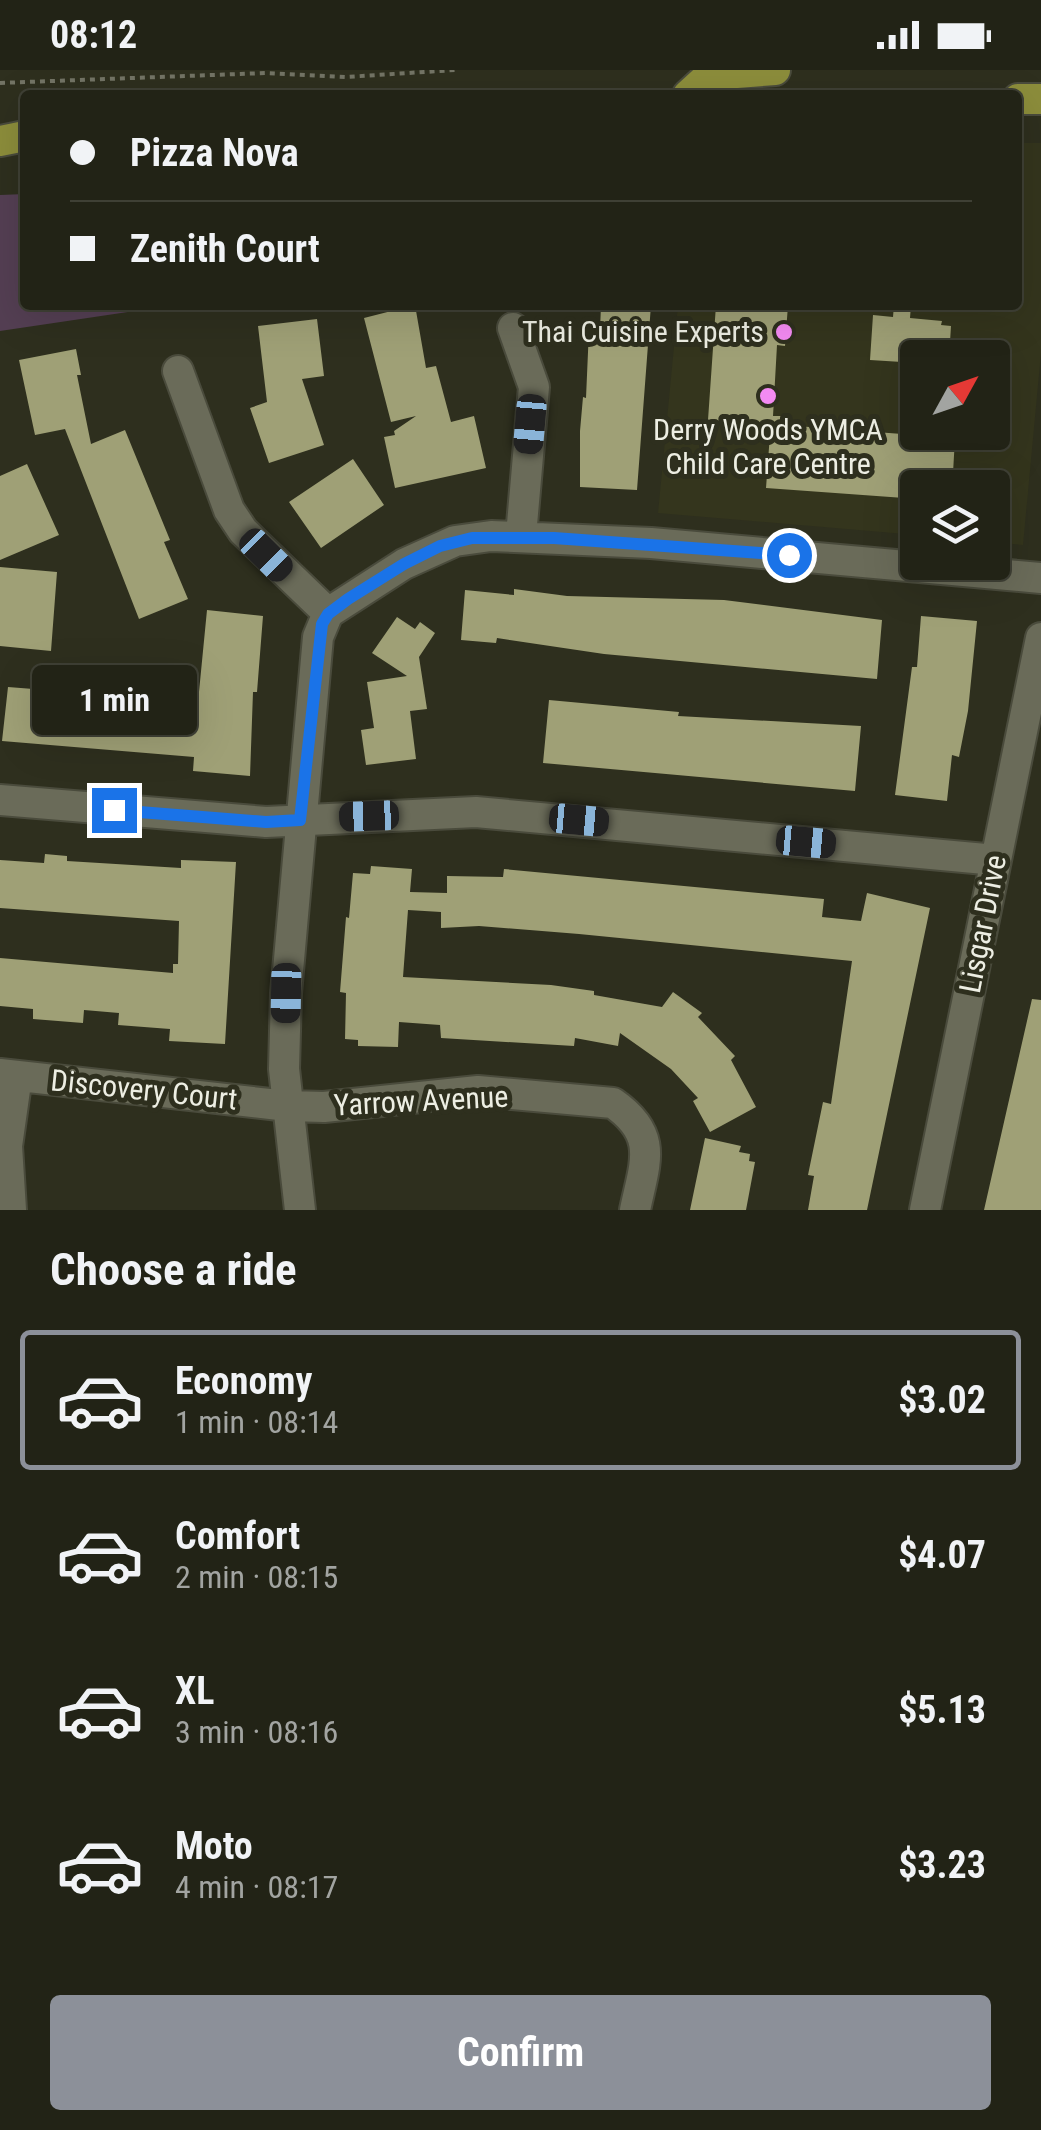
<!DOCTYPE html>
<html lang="en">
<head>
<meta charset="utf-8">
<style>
  :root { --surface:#222316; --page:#2a2b1f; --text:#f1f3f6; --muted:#a2a4a1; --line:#3f4035; --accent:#8c9099 }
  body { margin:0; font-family:"Roboto Condensed",sans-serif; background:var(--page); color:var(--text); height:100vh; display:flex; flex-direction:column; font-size:38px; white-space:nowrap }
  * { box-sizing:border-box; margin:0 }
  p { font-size:32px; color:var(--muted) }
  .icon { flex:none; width:55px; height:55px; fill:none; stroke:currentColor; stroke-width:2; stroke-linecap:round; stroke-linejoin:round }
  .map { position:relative; height:1140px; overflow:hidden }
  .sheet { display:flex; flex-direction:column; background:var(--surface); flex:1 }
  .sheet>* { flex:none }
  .top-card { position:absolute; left:20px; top:20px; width:1002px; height:220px; border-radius:10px; box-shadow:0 10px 40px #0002,0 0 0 2px var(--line); display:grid; align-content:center; height:220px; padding:0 50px; background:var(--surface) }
  .needle { width:65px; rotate:50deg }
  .fabs { position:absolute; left:900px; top:270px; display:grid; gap:20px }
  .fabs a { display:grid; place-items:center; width:110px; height:110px; border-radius:10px; background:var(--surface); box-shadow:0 10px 40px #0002,0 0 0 2px var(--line); font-size:50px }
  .end { position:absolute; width:45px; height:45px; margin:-22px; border:12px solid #1a73e8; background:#fff; box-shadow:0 0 0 5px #fff }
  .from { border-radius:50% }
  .bubble { position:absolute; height:70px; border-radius:10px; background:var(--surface); box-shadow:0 10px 40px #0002,0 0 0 2px var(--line); font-size:32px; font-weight:700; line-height:70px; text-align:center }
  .car { position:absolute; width:30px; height:60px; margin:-30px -15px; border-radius:12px; box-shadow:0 0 8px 2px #0007; background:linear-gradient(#222 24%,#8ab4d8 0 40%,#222 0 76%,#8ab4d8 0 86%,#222 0) }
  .top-card b { display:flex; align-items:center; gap:35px; height:95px; font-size:38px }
  .top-card b+b { border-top:2px solid var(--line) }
  .top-card i { width:25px; height:25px; background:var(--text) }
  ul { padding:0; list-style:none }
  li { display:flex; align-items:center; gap:30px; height:140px; margin:0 20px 15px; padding:0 30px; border:5px solid transparent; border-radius:10px }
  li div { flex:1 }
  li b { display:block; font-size:38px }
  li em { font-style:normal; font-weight:700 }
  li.selected { border-color:var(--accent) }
  li>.icon { width:90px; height:90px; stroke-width:1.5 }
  h2 { padding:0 50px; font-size:45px; line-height:120px }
  .cta { display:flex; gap:20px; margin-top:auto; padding:20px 50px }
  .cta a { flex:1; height:115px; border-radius:10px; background:var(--accent); color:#fff; font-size:40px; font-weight:700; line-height:115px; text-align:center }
  .status { display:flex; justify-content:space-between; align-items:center; height:70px; padding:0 50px; background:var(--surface); direction:ltr }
  .status svg { height:28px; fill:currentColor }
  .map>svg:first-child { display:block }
  .built { fill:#34351d; fill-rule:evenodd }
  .green { fill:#543f53 }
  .building { fill:#9fa076 }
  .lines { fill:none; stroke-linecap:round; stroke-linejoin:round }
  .minor-casing { stroke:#4a4b3c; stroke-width:34 }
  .major-casing { stroke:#4a4b3c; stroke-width:34 }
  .path { stroke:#737465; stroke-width:4; stroke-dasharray:5 5; stroke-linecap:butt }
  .minor { stroke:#6a6b59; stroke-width:30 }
  .major { stroke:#8c8d3b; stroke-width:30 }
  .route { stroke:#1a73e8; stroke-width:12 }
  .poi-dot { fill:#f38af2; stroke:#2e2f1e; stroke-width:4 }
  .labels { text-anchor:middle; stroke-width:10; stroke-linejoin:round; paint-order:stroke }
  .poi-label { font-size:30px; fill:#edeee3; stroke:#2e2f1e; text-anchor:end }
  .street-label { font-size:30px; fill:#edeee3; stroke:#2e2f1e }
</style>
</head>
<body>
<div class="status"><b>08:12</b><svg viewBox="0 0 49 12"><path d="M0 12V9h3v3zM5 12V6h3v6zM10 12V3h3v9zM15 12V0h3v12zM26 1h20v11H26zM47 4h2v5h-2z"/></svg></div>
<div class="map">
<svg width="1041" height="1140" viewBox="0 0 1041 1140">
  <rect width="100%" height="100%" fill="#2e2f1e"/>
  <path class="built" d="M1018,73H1041V283L1023,475L993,472L992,418H918L917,465L658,443L678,235H1018ZM918,288H992V362H918Z"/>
  <path class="green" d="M25,124V235H175L0,261V125Z"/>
  <path class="building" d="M415,235L426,298L436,296L451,352L474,346L486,398L395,418L384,367L395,365L394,361L416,346L391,352L364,248Z
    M601,235H651L637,420L580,417V361L583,327L586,328L589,259L600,260Z
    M716,235H788L785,276L777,275L773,346H783V355L955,368L953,403L941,402L940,418H918V429L766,418L770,364L747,362L748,352L708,350Z
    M894,235H911L910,248L942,251L941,255L951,256L949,288H918V293L870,290L873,245L893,247Z
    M317,249L324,306L302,309L324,375L269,393L250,338L267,332L258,256Z
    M76,279L81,305H77L91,374L125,360L170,470L164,472L188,529L139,549L65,359L35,365L19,290Z
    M353,389L384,435L321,478L289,432Z
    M27,394L59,465L0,490V406Z
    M0,497L57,502L51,581L0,576Z
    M514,519L567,526L724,530L882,550L877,609L604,584L497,568L496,573L461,570L465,520L514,525Z
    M207,540L263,546L257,622H253L250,706L193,701L194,687L2,671L8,617L198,632Z
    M921,546L977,551L968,641L959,687L952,685L947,731L895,725L912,597H917Z
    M397,547L415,559L420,552L435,563L419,587L427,639L410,641L416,689L366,695L361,660L374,658L367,612L407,606L372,583Z
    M549,630L679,642L678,646L861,656L855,721L543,693Z
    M45,784L67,786V791L181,798V790L236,792L225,974L169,971L170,959L118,955L119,943L84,940L83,953L33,949V939L0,936V888L173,903V894H178L179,851L0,838V790L44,793Z
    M371,796L412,799L410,822L447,823V806L503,807L504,799L824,829L822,847L861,851L867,823L930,838L867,1140H808L814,1106L808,1105L823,1032L831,1034L852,891L579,864L479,856L441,858V842L408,840L403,907L551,915L594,921V925L662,937L673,922L702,943L698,947L735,986L731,990L756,1037L710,1062L693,1031L698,1028L671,999L620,963L618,976L575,968L574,976L441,968L440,955L399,952L398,977L358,976V970L345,969L346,923L340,922L346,847L349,848L353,803L370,804Z
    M1032,929L1041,930V1140H984Z
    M705,1068L741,1076L739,1082L750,1084L749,1091L755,1092L746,1140H690Z"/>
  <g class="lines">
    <g class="minor-casing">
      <path id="minor" d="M513,258L534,317L521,466
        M178,301L229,440L243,461L328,543
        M0,730L266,752L476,742L996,790
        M0,1004L288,1036L324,1037L478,1021L613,1033C659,1065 645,1092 635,1140
        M11,1140L7,1076L17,1006
        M300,1140L284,999L286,923L318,567L328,543L404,494L455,471L491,466L651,473L1041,508
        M925,1140L1041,568"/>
    </g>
    <g class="major-casing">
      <path id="major" d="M688,25L710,5L775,0
        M1018,29H1041
        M0,71L25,66"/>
    </g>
    <path class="path" d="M0,13L265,3L346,7L455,0"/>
    <use href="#minor" class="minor"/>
    <use href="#major" class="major"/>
  </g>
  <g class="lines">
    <path class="route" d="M114,740L266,752L300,750L322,554L328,544L348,529L404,494L440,476L472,468H554L789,485"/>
  </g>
  <g class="poi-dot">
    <circle cx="784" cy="262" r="10"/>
    <circle cx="768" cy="326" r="10"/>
  </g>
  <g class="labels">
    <g class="poi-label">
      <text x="764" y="272">Thai Cuisine Experts</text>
      <text x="768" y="370" text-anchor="middle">Derry Woods YMCA<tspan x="768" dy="34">Child Care Centre</tspan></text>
    </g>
    <g class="street-label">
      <text transform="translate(983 854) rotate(-79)" y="10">Lisgar Drive</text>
      <text transform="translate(144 1020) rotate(6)" y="10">Discovery Court</text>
      <text transform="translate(421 1031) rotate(-3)" y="10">Yarrow Avenue</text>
    </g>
  </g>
</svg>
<div class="fabs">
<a><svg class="needle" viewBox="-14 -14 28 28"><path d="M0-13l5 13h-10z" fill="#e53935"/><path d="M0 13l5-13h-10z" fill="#a2a4a1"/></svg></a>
<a><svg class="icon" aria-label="layers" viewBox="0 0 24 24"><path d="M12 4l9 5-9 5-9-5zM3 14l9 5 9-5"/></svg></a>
</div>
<i class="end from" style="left:789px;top:485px"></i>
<i class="end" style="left:114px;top:740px"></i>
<div class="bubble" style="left:32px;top:595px;width:165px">1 min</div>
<i class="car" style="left:530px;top:354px;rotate:185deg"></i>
<i class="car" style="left:266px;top:485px;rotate:135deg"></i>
<i class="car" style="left:369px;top:746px;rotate:268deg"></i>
<i class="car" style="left:579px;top:750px;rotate:95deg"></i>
<i class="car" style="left:806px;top:772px;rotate:95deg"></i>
<i class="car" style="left:286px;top:923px;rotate:181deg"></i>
<div class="top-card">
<b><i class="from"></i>Pizza Nova</b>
<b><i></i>Zenith Court</b>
</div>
</div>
<section class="sheet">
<h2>Choose a ride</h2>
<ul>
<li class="selected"><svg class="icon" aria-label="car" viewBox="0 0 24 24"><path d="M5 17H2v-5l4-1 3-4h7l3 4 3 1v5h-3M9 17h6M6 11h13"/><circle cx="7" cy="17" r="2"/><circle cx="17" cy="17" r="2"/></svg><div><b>Economy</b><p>1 min · 08:14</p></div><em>$3.02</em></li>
<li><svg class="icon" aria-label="car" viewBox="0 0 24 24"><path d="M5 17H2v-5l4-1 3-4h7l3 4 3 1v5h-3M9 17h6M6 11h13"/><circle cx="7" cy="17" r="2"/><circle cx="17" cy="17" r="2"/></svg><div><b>Comfort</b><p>2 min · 08:15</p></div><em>$4.07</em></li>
<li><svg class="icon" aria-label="car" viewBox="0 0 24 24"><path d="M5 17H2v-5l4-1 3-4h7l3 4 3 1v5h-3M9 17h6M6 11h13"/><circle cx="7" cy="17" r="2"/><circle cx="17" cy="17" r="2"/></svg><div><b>XL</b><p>3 min · 08:16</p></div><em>$5.13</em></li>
<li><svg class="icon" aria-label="car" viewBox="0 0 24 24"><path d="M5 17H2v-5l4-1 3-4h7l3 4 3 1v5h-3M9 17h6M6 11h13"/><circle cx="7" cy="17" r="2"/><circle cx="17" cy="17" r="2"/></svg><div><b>Moto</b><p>4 min · 08:17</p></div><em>$3.23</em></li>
</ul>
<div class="cta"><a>Confirm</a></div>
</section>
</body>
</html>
